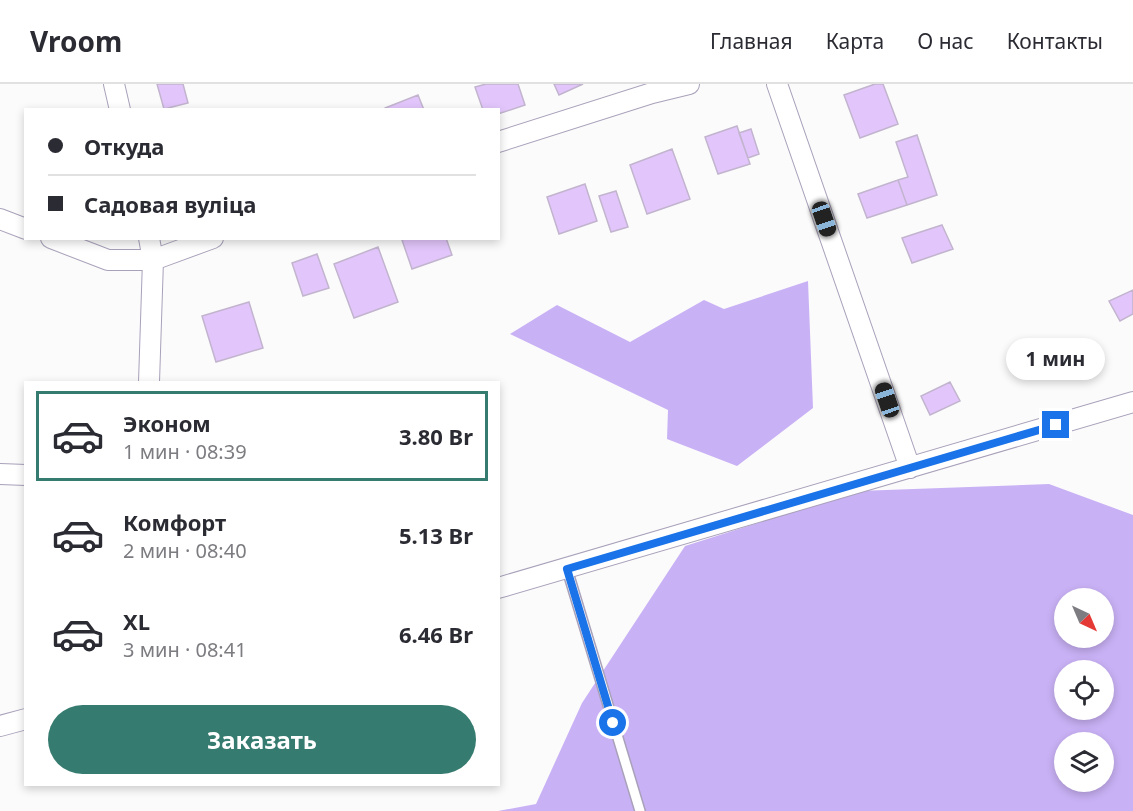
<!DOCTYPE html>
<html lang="ru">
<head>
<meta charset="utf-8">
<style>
  :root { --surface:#fff; --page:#f7f7f7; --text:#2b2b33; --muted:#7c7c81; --line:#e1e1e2; --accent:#367b6f }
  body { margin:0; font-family:"Noto Sans",sans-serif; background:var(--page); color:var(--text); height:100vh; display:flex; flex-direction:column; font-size:22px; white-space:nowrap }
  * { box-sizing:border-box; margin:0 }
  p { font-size:20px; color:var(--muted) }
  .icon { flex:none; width:33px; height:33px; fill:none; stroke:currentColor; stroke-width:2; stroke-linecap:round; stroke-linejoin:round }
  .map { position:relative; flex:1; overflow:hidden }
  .sheet { position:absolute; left:24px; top:297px; width:476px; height:405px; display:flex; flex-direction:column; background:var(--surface); border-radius:0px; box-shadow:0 3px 9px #0003 }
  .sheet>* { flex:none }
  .top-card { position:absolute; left:24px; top:24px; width:476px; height:132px; border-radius:0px; box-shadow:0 3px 9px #0003; display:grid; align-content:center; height:132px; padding:0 24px; background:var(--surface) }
  .needle { width:39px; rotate:136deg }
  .tools { position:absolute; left:1054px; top:504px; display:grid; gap:12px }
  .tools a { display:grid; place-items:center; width:60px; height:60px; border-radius:50%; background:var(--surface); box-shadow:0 3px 9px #0003; font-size:30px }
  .end { position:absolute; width:27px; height:27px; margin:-14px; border:8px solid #1a73e8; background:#fff; box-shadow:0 0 0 3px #fff }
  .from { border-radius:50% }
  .bubble { position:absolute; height:42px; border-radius:21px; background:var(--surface); box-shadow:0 3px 9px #0003; font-size:20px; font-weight:700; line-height:42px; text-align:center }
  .car { position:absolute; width:18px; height:36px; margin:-18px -9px; border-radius:8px; box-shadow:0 0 4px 2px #0007; background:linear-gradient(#222 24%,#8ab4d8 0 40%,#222 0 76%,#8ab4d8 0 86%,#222 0) }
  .top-card b { display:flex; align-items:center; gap:21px; height:57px; font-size:22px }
  .top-card b+b { border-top:2px solid var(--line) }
  .top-card i { width:15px; height:15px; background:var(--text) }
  ul { padding:10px 0 0; list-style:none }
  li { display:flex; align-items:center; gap:18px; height:90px; margin:0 12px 9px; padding:0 12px; border:3px solid transparent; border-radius:0px }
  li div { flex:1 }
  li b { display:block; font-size:22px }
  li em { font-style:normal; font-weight:700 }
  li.on { border-color:var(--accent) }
  li>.icon { width:54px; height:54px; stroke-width:1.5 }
  .action { display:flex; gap:12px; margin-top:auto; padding:12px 24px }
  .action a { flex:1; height:69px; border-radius:36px; background:var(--accent); color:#fff; font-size:24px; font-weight:700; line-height:69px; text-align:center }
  header { display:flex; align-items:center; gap:36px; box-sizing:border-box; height:84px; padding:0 30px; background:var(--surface); border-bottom:2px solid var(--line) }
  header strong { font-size:28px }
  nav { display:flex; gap:33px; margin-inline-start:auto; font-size:21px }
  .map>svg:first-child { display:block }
  .forest { fill:#c9b1f5; fill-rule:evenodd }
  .building { fill:#e2c6fb; stroke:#c2b4ce; stroke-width:1.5 }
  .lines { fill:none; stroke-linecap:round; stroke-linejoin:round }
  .service-casing { stroke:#a9a1ba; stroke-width:12 }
  .minor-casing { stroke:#a9a1ba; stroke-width:22 }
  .service { stroke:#fff; stroke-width:9 }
  .minor { stroke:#fff; stroke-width:20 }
  .route { stroke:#1a73e8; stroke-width:8 }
</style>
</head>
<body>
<header>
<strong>Vroom</strong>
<nav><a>Главная</a><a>Карта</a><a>О нас</a><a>Контакты</a></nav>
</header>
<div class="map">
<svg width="1133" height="727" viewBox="0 0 1133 727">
  <rect width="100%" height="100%" fill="#fbfbfb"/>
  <path class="forest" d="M808,197L813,324L737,382L667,355L668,326L510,250L557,221L630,258L704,216L724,225Z
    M1049,400L1133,431V727H498L536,720L582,619L685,462L858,407ZM1065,514H1104V554H1065ZM1065,586H1104V626H1065ZM1065,658H1104V698H1065Z"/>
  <path class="building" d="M157,0H183L188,19L164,25Z
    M486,0H518L525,21L498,30V26H483L475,3Z
    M554,0H583L559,11Z
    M875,0H883L898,40L860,54L844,11Z
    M418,11L424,26H385V24Z
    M737,42L750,80L718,90L705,53Z
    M751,45L759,70L748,74L739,49Z
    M917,51L937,111L907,121L898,96L908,93L896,58Z
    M672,65L690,115L647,130L630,81Z
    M898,96L907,121L867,134L858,110Z
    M585,100L597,137L559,150L547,113Z
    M616,107L628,143L611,148L599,112Z
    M942,141L953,165L912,179L902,154Z
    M407,154H446L452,171L412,185L402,156Z
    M378,163L398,218L354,234L334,180Z
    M317,170L329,204L303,212L292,179Z
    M1133,206V230L1120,237L1109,217Z
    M249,218L263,264L216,278L202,232Z
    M950,298L960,317L930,331L921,312Z"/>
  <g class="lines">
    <g class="service-casing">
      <path id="service" d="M567,485L640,727"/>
    </g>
    <g class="minor-casing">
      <path id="minor" d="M114,0L120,26
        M777,0L910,384
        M498,58L652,9L689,0
        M0,135L26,145
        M51,154L108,176H153L213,154
        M149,154L153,176L149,298
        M0,390L26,391
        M498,504L1133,318
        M0,642L26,635"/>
    </g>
    <use href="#service" class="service"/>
    <use href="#minor" class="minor"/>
  </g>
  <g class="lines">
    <path class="route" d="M613,639L567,485L1056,341"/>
  </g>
</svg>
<div class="tools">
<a><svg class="needle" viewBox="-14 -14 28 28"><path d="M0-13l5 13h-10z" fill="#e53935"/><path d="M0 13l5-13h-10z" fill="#7c7c81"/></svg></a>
<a><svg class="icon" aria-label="locate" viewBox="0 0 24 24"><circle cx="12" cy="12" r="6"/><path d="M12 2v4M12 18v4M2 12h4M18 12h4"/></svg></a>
<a><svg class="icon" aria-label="layers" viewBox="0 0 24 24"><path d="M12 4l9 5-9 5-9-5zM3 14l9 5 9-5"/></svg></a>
</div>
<i class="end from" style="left:613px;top:639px"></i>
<i class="end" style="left:1056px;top:341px"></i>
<div class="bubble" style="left:1006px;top:254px;width:99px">1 мин</div>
<i class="car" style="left:824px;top:135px;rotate:161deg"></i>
<i class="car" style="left:887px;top:316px;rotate:341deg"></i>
<div class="top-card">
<b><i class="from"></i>Откуда</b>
<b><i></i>Садовая вуліца</b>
</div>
<section class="sheet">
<ul>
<li class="on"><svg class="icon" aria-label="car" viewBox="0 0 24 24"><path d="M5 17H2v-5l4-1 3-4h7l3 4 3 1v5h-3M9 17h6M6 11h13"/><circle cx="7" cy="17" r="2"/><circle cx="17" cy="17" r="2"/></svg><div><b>Эконом</b><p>1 мин · 08:39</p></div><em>3.80 Br</em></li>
<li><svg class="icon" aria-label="car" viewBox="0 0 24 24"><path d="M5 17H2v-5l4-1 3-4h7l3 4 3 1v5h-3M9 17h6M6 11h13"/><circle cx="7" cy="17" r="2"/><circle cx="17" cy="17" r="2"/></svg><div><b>Комфорт</b><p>2 мин · 08:40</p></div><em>5.13 Br</em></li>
<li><svg class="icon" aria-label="car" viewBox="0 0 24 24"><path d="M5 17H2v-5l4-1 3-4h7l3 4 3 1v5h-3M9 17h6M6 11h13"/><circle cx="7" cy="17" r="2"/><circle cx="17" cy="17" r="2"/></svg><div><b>XL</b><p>3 мин · 08:41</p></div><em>6.46 Br</em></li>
</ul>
<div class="action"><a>Заказать</a></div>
</section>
</div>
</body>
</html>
